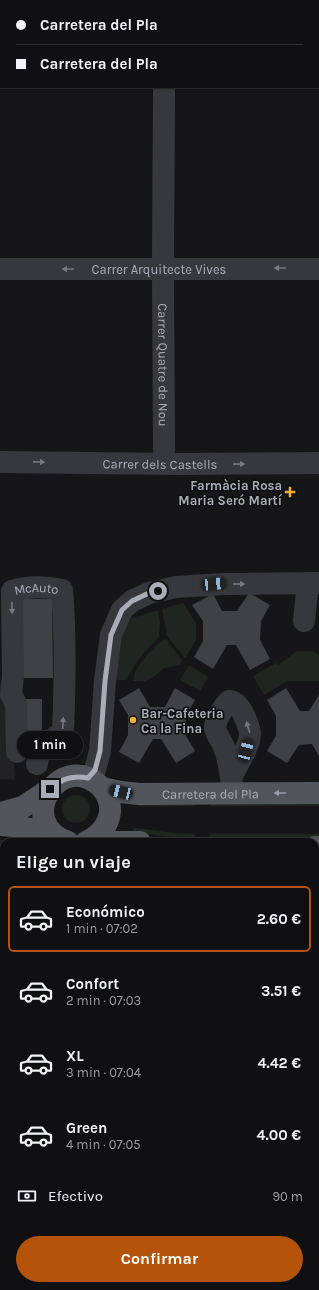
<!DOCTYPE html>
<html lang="es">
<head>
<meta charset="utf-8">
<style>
  :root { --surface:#101012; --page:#19191b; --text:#f1f3f6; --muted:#9c9d9f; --line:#303032; --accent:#b45309 }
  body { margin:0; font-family:Karla,sans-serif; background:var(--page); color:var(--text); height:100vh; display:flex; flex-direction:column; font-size:15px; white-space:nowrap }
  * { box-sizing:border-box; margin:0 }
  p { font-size:13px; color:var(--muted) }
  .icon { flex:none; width:22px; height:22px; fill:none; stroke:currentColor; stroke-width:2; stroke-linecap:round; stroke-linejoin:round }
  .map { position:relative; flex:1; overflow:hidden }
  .side { position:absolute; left:0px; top:838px; width:319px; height:452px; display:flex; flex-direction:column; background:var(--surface); border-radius:12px 12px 0 0; box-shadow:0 1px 3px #0004,0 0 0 1px var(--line) }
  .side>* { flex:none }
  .banner { position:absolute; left:0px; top:0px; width:319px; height:88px; box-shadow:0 1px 3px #0004,0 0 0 1px var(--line); display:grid; align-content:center; height:88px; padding:0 16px; background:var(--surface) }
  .end { position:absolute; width:18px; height:18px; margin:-9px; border:5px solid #a8adb8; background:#111; box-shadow:0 0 0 2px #111 }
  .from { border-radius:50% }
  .bubble { position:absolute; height:28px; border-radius:14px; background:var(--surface); box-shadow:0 1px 3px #0004,0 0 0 1px var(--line); font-size:13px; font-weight:700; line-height:28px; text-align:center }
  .car { position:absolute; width:12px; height:24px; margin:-12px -6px; border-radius:5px; box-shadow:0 0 3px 1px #0007; background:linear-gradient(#222 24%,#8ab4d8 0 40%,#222 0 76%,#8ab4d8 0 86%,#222 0) }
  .banner b { display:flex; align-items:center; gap:14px; height:38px; font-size:15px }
  .banner b+b { border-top:1px solid var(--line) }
  .banner i { width:10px; height:10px; background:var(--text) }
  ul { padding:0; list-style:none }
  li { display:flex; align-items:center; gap:12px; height:66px; margin:0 8px 6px; padding:0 8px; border:2px solid transparent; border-radius:6px }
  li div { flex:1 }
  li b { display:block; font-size:15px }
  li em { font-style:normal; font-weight:700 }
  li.active { border-color:var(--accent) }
  li>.icon { width:36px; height:36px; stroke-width:1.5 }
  h2 { padding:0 16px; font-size:18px; line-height:48px }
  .pay { display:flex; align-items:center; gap:10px; height:44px; padding:0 16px; font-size:15px }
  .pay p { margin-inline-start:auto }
  .primary-button { display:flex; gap:8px; margin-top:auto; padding:8px 16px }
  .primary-button a { flex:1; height:46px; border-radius:24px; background:var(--accent); color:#fff; font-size:16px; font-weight:700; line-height:46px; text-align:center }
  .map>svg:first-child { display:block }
  .built { fill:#222225 }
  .green { fill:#1e261f }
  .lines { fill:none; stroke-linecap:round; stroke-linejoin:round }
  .stream { stroke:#2c353c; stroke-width:6 }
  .building { fill:#404145 }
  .minor { stroke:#37383d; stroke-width:22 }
  .major { stroke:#53555c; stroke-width:22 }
  .oneway { fill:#757881 }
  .oneway2 { fill:#979ba6 }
  .route { stroke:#a8adb8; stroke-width:5 }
  .poi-dot { fill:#f2b134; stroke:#111113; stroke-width:1.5 }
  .labels { text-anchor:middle; stroke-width:3.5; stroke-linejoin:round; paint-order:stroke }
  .street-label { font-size:13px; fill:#a8adb8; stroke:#111113 }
  .poi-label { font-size:13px; font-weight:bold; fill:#a8adb8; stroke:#111113; text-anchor:end }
</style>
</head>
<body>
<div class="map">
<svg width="319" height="1290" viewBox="0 0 319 1290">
  <rect width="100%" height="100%" fill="#161618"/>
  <path class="built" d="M0,684H5L9,703L15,780L0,779Z"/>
  <path class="green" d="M183,603L196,623V640L185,658L167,636L162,609Z
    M158,610L160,623L159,637C145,651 134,663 127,680H111L126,623L132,618Z
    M166,639L182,660L180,665L164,668L154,677L145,681H133C134,678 134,674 136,671C139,663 158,641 166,639Z
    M297,651H313L319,655V681H287L264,695L253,676L276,663L278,665Z
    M189,665L208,677L200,691L180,680Z
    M62 809a14 14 0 1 1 28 0a14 14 0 1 1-28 0Z
    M138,802H195V806H138Z
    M211,802H319V806H210Z
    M134,828C155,830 174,834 195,834V839L178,838L133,832Z
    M210,834H319V838H209Z
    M16,839L34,842H4V856H0V840Z
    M0,861H4V890L0,889Z
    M315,986H319V1030H315Z
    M315,1123H319V1182H315Z
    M0,1139H4V1257H0Z"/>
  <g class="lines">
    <path class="stream" d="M0,1211L4,1212"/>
  </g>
  <path class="building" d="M249,593L270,605L261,621L260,640L270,659L250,670L236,645H227L213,669L194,657L203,641V621L192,605L213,594L222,611H237Z
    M15,599H52L53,678H16Z
    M139,688L150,707H165L175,688L195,700L186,715V736L195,751L176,763L161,739H153L139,763L119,752L128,735V715L119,700Z
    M286,688L300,711H309L319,695V756L312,744L299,745L287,763L267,751L276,736V716L267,700Z
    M25,699H42V735H25Z
    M315,905H319V939H315Z
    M315,945L319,946V979H315Z"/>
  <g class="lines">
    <g class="minor">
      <path d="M318,8H319"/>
      <path d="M0,11H1"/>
      <path d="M0,73H1"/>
      <path d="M318,74H319"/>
      <path d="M163,258L164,88"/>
      <path id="s1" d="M0,269H319"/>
      <path id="s2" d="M163,277L164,453"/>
      <path id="s3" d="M0,462L178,464L319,463"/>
      <path d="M304,621L308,583"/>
      <path id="s4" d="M17,752L16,704L11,694L13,676L12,591C29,586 44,586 62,590C66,637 65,684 63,731C49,743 40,744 37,764"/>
      <path d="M232,776C237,765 251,744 250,733C249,727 246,720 244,715C240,708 237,702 229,701C224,706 214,722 215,728C216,735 222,741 224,747C230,763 231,777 233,793"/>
      <path d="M88,778L95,770L100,751L105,681L111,635L122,610L132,601L149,593L176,587L224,584L319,583"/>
      <path d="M315,1054L319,1053"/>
      <path d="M315,1107H319"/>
      <path d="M0,1125H4"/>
    </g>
    <g class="major">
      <path id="s5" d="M102,788L121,792L139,794L319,793"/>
      <path d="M0,813L23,807L50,789"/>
      <path d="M0,825C20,826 35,829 54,835"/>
      <path d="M68,842C14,823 59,750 99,785C106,792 111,802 110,812C108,827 99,836 86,842"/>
      <path d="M93,842H140"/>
      <path d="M315,847H319"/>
    </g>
  </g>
  <defs><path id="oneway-solid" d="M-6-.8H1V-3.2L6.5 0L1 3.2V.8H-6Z"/></defs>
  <g class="oneway">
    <use href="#oneway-solid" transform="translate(280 268) rotate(-180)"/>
    <use href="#oneway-solid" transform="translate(68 269) rotate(180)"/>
    <use href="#oneway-solid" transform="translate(39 462) rotate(1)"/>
    <use href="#oneway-solid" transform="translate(239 464) rotate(-1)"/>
    <use href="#oneway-solid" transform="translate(239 584)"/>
    <use href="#oneway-solid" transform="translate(12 608) rotate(89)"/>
    <use href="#oneway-solid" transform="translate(63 723) rotate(-87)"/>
    <use href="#oneway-solid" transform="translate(248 727) rotate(-107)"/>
  </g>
  <use class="oneway2" href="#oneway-solid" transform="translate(280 793) rotate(-180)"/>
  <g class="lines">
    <path class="route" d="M50,789C61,778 73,775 88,778L95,770L100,751L105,681L111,635L122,610L132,601L149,593L158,591"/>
  </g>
  <g class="poi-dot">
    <path d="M288 486h4v4h4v4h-4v4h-4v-4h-4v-4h4z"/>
    <circle cx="133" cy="720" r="4"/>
  </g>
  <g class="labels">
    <g class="street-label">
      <text dy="5" stroke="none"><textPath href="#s1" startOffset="159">Carrer Arquitecte Vives</textPath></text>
      <text dy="5" stroke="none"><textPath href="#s2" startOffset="88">Carrer Quatre de Nou</textPath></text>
      <text dy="5" stroke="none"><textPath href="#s3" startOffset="160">Carrer dels Castells</textPath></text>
      <text dy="5" stroke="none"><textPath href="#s4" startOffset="187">McAuto</textPath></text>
      <text dy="5" stroke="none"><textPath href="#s5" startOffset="109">Carretera del Pla</textPath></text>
    </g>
    <g class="poi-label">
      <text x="282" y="490">Farmàcia Rosa<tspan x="282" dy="15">Maria Seró Martí</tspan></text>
      <text x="141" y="718" text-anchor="start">Bar-Cafeteria<tspan x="141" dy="15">Ca la Fina</tspan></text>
    </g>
  </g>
</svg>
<i class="end from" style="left:158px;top:591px"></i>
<i class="end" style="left:50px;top:789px"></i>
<div class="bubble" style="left:17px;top:731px;width:66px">1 min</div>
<i class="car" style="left:214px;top:584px;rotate:85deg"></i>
<i class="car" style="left:246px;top:750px;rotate:15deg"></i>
<i class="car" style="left:121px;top:792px;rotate:284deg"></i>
<div class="banner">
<b><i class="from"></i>Carretera del Pla</b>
<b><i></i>Carretera del Pla</b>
</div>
<section class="side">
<h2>Elige un viaje</h2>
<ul>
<li class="active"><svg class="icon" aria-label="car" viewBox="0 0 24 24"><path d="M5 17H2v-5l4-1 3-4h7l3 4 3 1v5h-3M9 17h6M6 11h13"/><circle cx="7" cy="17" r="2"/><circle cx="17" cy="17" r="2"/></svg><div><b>Económico</b><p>1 min · 07:02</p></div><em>2.60 €</em></li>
<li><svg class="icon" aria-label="car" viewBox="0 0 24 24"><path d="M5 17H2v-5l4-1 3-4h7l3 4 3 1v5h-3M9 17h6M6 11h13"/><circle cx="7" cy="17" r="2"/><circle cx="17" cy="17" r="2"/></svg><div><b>Confort</b><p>2 min · 07:03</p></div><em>3.51 €</em></li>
<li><svg class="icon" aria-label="car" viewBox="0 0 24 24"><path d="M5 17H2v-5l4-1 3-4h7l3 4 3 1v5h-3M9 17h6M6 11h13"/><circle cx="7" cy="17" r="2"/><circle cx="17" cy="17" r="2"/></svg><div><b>XL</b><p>3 min · 07:04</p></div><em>4.42 €</em></li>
<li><svg class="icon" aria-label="car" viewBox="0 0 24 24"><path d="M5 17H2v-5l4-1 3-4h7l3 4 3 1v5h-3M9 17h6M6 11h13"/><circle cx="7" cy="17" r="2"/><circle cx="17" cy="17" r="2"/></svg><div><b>Green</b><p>4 min · 07:05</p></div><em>4.00 €</em></li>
</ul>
<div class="pay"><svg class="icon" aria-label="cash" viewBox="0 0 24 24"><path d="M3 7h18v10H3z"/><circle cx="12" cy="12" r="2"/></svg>Efectivo<p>90 m</p></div>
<div class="primary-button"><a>Confirmar</a></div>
</section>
</div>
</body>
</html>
